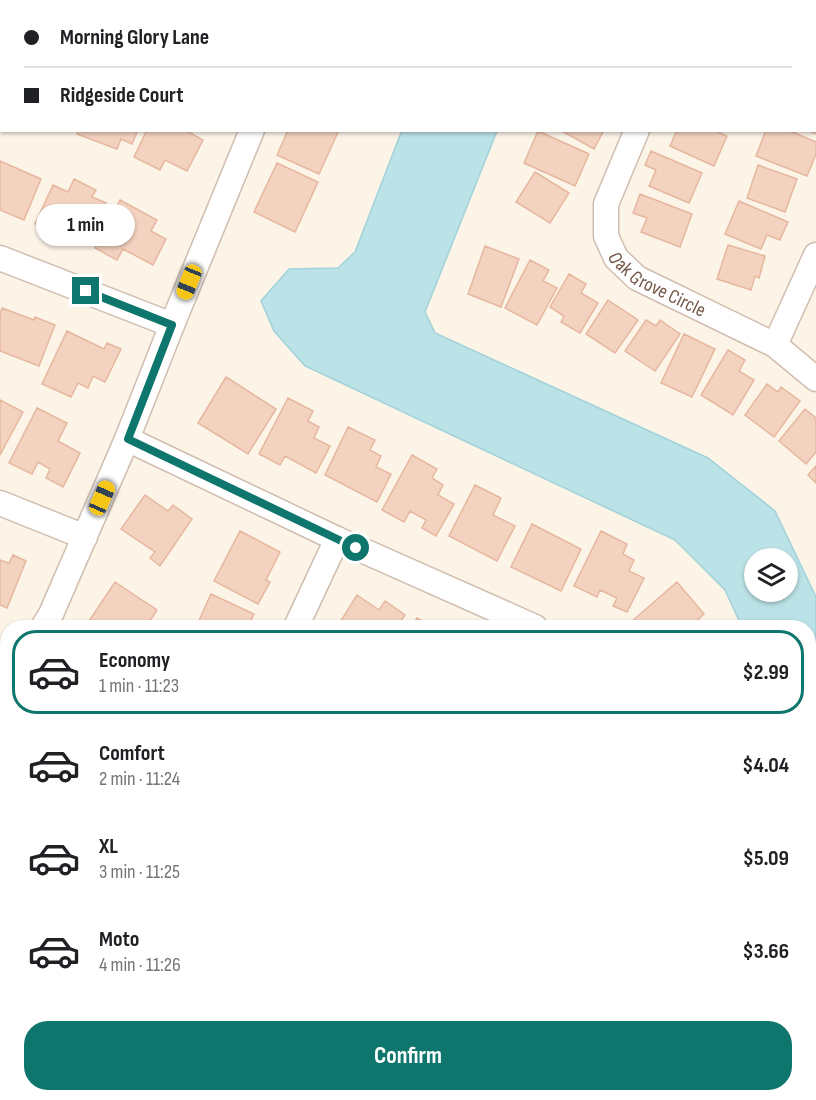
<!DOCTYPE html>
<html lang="en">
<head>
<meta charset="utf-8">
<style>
  :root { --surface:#fff; --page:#f2f2f2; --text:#202124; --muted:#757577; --line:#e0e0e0; --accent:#0f766e }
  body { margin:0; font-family:"Sofia Sans Condensed",sans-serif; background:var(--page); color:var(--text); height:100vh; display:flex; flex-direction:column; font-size:22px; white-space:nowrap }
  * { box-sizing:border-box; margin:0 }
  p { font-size:20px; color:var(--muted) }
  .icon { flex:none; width:33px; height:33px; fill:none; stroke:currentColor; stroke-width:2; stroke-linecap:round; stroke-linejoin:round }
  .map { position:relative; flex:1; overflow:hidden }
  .drawer { position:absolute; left:0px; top:620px; width:816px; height:482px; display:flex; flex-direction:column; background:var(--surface); border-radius:24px 24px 0 0; box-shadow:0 2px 4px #0004 }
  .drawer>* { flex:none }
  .hud { position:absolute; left:0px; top:0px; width:816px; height:132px; box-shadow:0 2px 4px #0004; display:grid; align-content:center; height:132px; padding:0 24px; background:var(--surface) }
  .tools { position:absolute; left:744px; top:548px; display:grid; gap:12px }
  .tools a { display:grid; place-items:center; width:54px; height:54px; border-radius:50%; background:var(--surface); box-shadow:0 2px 4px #0004; font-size:30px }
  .end { position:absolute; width:27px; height:27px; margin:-14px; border:8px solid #0f766e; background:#fff; box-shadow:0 0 0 3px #fff }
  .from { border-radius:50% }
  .bubble { position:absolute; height:42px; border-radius:21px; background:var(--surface); box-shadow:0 2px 4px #0004; font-size:20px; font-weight:700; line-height:42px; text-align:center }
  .car { position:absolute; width:18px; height:36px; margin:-18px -9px; border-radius:8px; box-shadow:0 0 4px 2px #0007; background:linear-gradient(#f5c518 24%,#345 0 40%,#f5c518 0 76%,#345 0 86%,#f5c518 0) }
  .hud b { display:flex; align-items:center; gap:21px; height:57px; font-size:22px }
  .hud b+b { border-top:2px solid var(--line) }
  .hud i { width:15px; height:15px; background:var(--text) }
  ul { padding:10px 0 0; list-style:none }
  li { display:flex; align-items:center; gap:18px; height:84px; margin:0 12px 9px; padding:0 12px; border:3px solid transparent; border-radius:24px }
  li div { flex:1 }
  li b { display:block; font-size:22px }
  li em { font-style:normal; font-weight:700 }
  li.current { border-color:var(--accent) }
  li>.icon { width:54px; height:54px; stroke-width:1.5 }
  .action { display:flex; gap:12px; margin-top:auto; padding:12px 24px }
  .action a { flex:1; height:69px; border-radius:24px; background:var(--accent); color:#fff; font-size:24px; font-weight:700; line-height:69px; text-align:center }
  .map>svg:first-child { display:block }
  .water { fill:#bbe2e7; stroke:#a1d2d9; stroke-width:1.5; fill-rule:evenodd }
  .building { fill:#f3d2bf; stroke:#e6b79f; stroke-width:1.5 }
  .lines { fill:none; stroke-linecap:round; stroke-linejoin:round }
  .minor-casing { stroke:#d1bdaf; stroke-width:27 }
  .minor { stroke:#fff; stroke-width:24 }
  .route { stroke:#0f766e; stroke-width:8 }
  .labels { text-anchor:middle; stroke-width:6; stroke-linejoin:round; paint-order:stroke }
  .street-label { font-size:20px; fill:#77594b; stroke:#fff8ee }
</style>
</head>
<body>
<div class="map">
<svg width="816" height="1100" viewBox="0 0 816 1100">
  <rect width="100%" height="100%" fill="#fdf4e8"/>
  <path class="water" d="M402,130L497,131L425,312L435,333L708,458L775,511L816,597V1100H415L401,1094H808V627H742L725,590L675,540L305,366L274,331L261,301L289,269L338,268L355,252ZM754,558H788V591H754Z"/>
  <path class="building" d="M131,0H190V2H131Z
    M343,0H382L385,2H343Z
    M0,56H2V104L0,103Z
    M814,95L816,96V134L808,130H814Z
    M78,130H138L132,144L121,139L117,149L77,134Z
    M147,130H185L203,140L187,171L165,160L160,170L134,157Z
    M288,130H339L319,174L277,155Z
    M560,130H604L594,149Z
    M677,130H714L727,136L714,166L670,146Z
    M766,130H788L816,142V154L807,176L756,156Z
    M538,131L589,154L575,186L524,163Z
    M651,151L702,173L689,203L649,186L656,170L645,165Z
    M0,161L41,179L24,220L0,210Z
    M277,163L318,182L295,232L254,212Z
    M758,165L797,179L785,212L747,198Z
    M535,172L569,193L550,223L516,202Z
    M74,179L96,190L92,197L106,203L87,243L57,229L55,234L35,224L53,185L68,192Z
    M640,194L692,214L680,247L641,232L647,218L633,213Z
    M120,200L157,220L151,231L166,239L153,265L123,249L117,260L95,248Z
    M739,201L788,222L780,240L767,235L761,249L725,234Z
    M728,245L765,256L759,278L755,276L751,290L717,279Z
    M485,246L519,259L501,307L468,294Z
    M530,260L549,270L543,281L557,288L537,325L505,308Z
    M569,274L586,284L581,293L598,303L580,333L561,322L564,316L550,307Z
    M608,300L638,320L615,353L586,334Z
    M2,308L34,320L35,317L55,325L39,366L0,351V314Z
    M646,320L656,326L660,320L680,334L655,371L625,351Z
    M67,331L104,349L107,343L121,349L105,382L93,376L88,388L78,383L71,397L42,384Z
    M684,334L715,349L692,397L661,383Z
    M728,350L745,360L739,371L754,380L733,415L701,395Z
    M226,377L276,409L248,454L198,423Z
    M767,384L778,392L781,387L800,401L774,437L745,415Z
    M288,398L313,411L308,421L319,427L314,438L330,446L316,473L285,456L280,465L259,454Z
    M0,400L23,412L0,455Z
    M37,408L67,423L58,441L80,453L63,487L46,478L50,469L38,462L32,474L9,463Z
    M805,409L816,418V452L806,464L779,441Z
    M348,427L375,440L370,450L381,456L376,467L391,474L377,502L325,475Z
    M412,455L437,469L432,478L443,485L438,495L454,504L436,536L422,528L426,520L410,511L404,522L382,510Z
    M816,466V483L808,475Z
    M475,485L501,498L493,515L515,526L497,561L449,536Z
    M145,495L168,511L173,505L192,519L160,566L150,558L155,552L121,529Z
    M532,524L581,549L561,591L511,567Z
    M240,531L280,552L266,580L270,582L258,604L214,581Z
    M601,531L627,544L623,554L634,560L629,571L644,578L627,612L613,606L617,598L600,590L597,597L574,586Z
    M13,555L26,561L7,608L0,605V560L9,563Z
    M115,582L157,610L146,627H85Z
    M677,582L704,614L690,627H635L631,622Z
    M211,594L254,614L248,627H196Z
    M357,595L379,610L385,601L405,615L397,627H337Z
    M417,618L432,627H411Z
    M5,762L8,763V833L0,828V770Z
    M0,1059L8,1061V1068L2,1089H0Z
    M22,1094H75V1100H22Z
    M86,1094H144L143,1100L107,1099V1100H85Z
    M160,1094H210L218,1097L217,1100H157Z"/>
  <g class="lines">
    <g class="minor-casing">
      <g id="minor">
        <path d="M301,2V0"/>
        <path d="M0,21L2,22"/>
        <path d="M814,49H816"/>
        <path id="s1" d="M637,130L606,204V236L616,258L637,278L775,345L816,379"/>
        <path d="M0,258L172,325"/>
        <path d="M775,345L816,255"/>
        <path d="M127,439L337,539L535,627"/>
        <path d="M0,503L85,537"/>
        <path d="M43,627L51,614L127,439L172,325L252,130"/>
        <path d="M296,627L337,539"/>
        <path d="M0,703L8,690"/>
      </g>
    </g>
    <use href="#minor" class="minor"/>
  </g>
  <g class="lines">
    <path class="route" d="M86,291L172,325L128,439L356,548"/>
  </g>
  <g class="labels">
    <g class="street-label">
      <text dy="7" stroke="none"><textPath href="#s1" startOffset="186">Oak Grove Circle</textPath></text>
    </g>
  </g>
</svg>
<div class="tools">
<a><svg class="icon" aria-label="layers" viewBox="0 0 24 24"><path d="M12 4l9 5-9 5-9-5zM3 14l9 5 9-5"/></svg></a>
</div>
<i class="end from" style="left:356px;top:548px"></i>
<i class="end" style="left:86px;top:291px"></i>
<div class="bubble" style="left:36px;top:204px;width:99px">1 min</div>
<i class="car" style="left:189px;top:282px;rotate:202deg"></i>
<i class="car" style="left:102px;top:498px;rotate:24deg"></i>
<div class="hud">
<b><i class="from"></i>Morning Glory Lane</b>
<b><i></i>Ridgeside Court</b>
</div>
<section class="drawer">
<ul>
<li class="current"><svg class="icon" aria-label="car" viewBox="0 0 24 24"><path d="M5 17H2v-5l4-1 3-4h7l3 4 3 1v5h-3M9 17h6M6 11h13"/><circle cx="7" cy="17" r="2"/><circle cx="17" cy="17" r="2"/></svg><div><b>Economy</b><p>1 min · 11:23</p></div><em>$2.99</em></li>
<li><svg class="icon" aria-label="car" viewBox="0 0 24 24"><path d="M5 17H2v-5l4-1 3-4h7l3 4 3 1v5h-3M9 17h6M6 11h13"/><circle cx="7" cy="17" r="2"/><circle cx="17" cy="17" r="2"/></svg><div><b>Comfort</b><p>2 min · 11:24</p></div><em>$4.04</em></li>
<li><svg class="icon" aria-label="car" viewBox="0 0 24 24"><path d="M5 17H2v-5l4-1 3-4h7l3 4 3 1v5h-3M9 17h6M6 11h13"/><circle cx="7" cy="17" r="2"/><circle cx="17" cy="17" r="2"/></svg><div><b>XL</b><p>3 min · 11:25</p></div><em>$5.09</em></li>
<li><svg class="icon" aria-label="car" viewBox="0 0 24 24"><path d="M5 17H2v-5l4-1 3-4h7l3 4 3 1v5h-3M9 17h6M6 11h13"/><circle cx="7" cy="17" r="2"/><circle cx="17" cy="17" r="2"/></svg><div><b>Moto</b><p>4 min · 11:26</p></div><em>$3.66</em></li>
</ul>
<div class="action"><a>Confirm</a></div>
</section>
</div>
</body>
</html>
